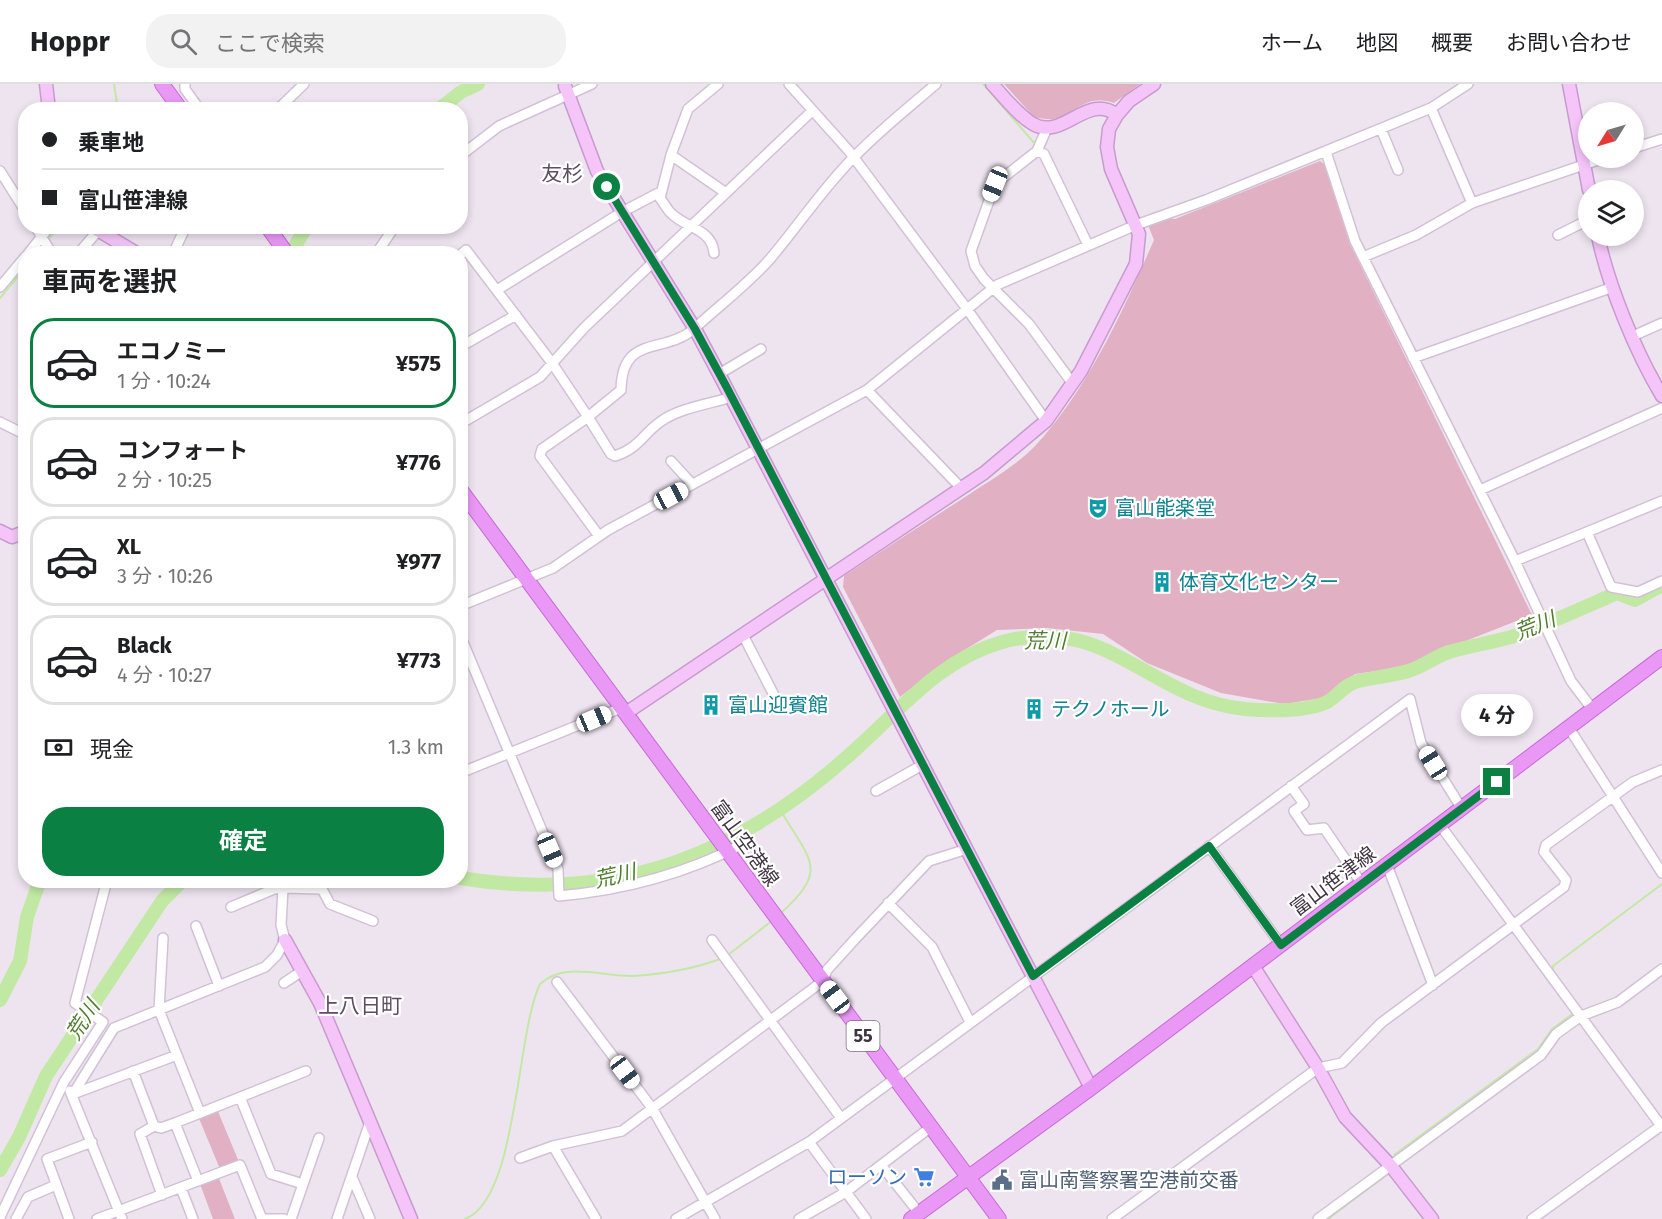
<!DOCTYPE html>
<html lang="ja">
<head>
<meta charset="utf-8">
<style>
  :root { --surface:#fff; --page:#f2f2f2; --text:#202124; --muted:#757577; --line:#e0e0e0; --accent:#0b8043 }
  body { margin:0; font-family:"Fira Sans","Noto Sans JP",sans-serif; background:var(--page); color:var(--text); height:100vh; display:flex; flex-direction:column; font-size:22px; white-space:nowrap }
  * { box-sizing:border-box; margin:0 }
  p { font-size:20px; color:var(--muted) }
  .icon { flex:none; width:33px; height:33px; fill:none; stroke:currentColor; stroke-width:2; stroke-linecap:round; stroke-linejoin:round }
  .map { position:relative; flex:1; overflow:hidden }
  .drawer { position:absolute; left:18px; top:162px; width:450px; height:642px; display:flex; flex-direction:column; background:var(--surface); border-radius:24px; box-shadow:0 3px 9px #0003 }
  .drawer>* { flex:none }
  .hud { position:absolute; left:18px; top:18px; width:450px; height:132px; border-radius:24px; box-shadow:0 3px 9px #0003; display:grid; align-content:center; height:132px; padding:0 24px; background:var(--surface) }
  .needle { width:39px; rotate:233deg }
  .tools { position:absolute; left:1578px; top:18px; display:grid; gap:12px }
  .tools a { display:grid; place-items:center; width:66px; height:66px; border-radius:50%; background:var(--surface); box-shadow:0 3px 9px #0003; font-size:30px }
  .end { position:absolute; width:27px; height:27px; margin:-14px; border:8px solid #0b8043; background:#fff; box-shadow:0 0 0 3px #fff }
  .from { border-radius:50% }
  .bubble { position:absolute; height:42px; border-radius:21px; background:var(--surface); box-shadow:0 3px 9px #0003; font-size:20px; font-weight:700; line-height:42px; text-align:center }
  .car { position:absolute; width:18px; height:36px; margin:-18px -9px; border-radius:8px; box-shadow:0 0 4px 2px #0007; background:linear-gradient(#fff 24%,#345 0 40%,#fff 0 76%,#345 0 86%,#fff 0) }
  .hud b { display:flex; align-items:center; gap:21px; height:57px; font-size:22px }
  .hud b+b { border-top:2px solid var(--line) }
  .hud i { width:15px; height:15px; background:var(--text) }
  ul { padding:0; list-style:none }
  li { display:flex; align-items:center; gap:18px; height:90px; margin:0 12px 9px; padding:0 12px; border:3px solid var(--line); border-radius:24px }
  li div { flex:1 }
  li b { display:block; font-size:22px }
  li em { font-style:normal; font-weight:700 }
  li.on { border-color:var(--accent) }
  li>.icon { width:54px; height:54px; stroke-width:1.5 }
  h2 { padding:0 24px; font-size:27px; line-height:72px }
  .pay { display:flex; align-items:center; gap:15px; height:66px; padding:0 24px; font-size:22px }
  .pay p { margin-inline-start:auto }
  .primary-button { display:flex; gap:12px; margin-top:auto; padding:12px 24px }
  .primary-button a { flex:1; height:69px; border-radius:24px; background:var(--accent); color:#fff; font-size:24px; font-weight:700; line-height:69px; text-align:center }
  header { display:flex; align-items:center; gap:36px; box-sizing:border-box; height:84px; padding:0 30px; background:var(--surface); border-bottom:2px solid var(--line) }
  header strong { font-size:28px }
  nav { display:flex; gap:33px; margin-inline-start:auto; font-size:21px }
  .search { width:420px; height:54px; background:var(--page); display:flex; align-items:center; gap:15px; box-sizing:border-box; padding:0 21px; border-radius:24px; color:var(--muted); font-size:22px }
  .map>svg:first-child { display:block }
  .green { fill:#e1b0c3 }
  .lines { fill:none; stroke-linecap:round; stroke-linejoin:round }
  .stream { stroke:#c2e9a4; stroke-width:2 }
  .river { stroke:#c2e9a4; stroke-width:14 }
  .street-casing { stroke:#d2c1d6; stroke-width:12 }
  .secondary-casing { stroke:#c99acf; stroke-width:15 }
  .primary-casing { stroke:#c86ad8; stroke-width:16 }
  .street { stroke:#fff; stroke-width:9 }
  .secondary { stroke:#f5c5f9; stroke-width:12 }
  .primary { stroke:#e998f5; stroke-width:14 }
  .route { stroke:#0b8043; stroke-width:8 }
  .labels { text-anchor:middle; stroke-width:4.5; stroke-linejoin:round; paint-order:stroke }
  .shield { fill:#fff; stroke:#79717b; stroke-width:1.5 }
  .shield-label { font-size:18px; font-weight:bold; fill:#3f3442 }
  .culture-label { font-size:20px; fill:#0d838f; stroke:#fff; text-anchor:start }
  .street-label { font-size:20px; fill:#3f3442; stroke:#fff }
  .shop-label { font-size:20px; fill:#366cbe; stroke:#fff; text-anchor:end }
  .service-label { font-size:20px; fill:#4e5e75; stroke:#fff; text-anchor:start }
  .neighbourhood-label { font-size:21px; fill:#5e4d63; stroke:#fff }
  .water-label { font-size:21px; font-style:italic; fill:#507e2e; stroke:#fff }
</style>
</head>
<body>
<header>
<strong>Hoppr</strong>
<div class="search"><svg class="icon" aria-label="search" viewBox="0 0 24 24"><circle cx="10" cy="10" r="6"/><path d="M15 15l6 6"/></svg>ここで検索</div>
<nav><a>ホーム</a><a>地図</a><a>概要</a><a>お問い合わせ</a></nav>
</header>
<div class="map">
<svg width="1662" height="1135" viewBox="0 0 1662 1135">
  <rect width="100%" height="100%" fill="#eee4f0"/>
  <path class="green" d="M1004,0H1140L1114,19C1087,9 1076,29 1054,35C1049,36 1040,34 1034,33Z
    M1320,77L1324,80L1350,160L1532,531L1458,560L1413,582L1355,590L1329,613L1284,620L1221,609L1147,579L1103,550L1047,544L997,546L945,578L900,613L843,503L844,492C883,466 923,440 962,415C987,398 1015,383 1036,361C1089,303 1123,227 1154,156L1148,141L1167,134L1175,135Z
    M217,1025L239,1078L220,1085L198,1032Z
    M218,1092L235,1135H213L200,1100Z"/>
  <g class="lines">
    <path class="stream" d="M114,0L118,26
      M983,0L1036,61
      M47,157L59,142
      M36,170L44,161
      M0,214L26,183
      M1045,254L1071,288
      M780,830C830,785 810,777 781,727
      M728,871L773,836
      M1553,887V882L1662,800
      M1567,906L1580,925
      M1394,1071L1538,965L1552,945L1575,928
      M465,1135C518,1115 516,949 540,900C565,877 603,893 634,892C663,890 693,885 720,875
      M1328,1135L1388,1090"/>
    <path class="river" d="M438,26L461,8L478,0
      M290,170L307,142
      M460,794C617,820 742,770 857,664C902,624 939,577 999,559C1106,527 1150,616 1245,625C1267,627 1307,628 1327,618C1338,612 1345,600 1358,597C1375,593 1392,592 1408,587C1423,583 1434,573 1449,568C1469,562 1490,559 1511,553C1547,541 1582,524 1617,509L1635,516L1662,501
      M0,916L20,877L27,833L40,796
      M0,1086L19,1053L46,992L162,817L183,796"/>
    <g class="street-casing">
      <path id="street" d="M185,0V5L200,26
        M718,0L688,25L671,71L726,109
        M789,0L849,67L967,225L1046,337
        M1431,24L1472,119L1604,74
        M277,26L304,0
        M1047,44L1037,67L1044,70L1088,161
        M1381,45L1398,86
        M1634,64L1662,55
        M1037,67L995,100L971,167L975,182L984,195L1029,240L1073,300
        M1326,68L1355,157L1515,477L1571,597L1593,626
        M671,71L660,114C664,119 667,126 672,130C686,144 712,145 714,169
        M460,72L499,42L592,0
        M0,87L26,128
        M35,142L52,170
        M1558,151L1588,136
        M28,170L50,142
        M78,170L102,142
        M173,170L186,142
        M376,170L395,142
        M460,171L466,166L552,279L588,333L542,365L540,372L599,452
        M1363,173L1416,151L1472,119
        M0,203L26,172
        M497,206L622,128L662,107
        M1633,252L1662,239
        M460,263L516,231
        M1413,274L1613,203
        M719,290L761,265
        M867,306L962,405
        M732,313C709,320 679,324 660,338C642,351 639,364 615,372L611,370L588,333L621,306C622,248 666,272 696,243C720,221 748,200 770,175C798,142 823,104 854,73C879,47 908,24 936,0
        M0,338L26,351
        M460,340L540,293L584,244L812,27
        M671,377L692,400
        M1480,406L1662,324
        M1662,417L1587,448L1611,503L1638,508L1662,497
        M1515,477L1587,448
        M460,522L553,484L608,446L867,306L997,201L1136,141L1206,116L1431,24L1468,0
        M460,551L558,785L559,812C625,806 685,790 743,760
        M743,551L776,615
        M1569,644L1662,789
        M460,689L621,624
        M1291,702L1304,720L1294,727L1307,746L1324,744L1362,800
        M876,707L924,680
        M1440,741L1662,1043
        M1209,762L1281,861
        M1387,781L1433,901
        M322,805L330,820L373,837
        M888,819L932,863L970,938
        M231,823L274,805L283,804
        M196,842L219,902
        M163,854L159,926L200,1029
        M712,856L841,1034
        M557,898L652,1024L715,1135
        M284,899L302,887
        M133,987L154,1042
        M70,1007L122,1135
        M73,1010L114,944L265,883L277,871L285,856L281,841L283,804L322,805
        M73,1010L177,971
        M240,1013L271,1090L303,1100
        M175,1039L198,1097
        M809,1058L866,1135
        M520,1074L553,1062
        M352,1093L370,1135
        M181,1104L193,1135
        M162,1111L140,1050L154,1042L161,1044L175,1039L306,987
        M919,1129L881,1081L931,1043
        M0,1133L64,998L103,938L75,919L107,796
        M16,1135L28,1113L56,1101
        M69,1135L47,1075L92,1058
        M97,1135L240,1081L262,1135
        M266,1135H284
        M291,1135L319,1054
        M337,1135L370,1038
        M596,1135L553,1062L622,1047L823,897L827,886L856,854L929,777L967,765
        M676,1135L809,1058L1410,615L1421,659L1462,725
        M799,1135L846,1108L881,1081
        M1112,1135L1318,984L1342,979L1381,939L1564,803L1566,796L1544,768L1546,761L1633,698L1662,686
        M1318,1135L1541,971L1556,950L1581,932L1618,918L1662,885
        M1532,1135L1662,1041"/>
    </g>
    <g class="secondary-casing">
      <path id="secondary" d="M46,0L49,26
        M992,0C1005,14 1017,30 1033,40C1063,57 1087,8 1117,31
        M1569,0L1589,106
        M565,2L597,87L695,245L719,290L1091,1004
        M91,142L138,170
        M1598,152C1608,201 1636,269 1662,312
        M0,447L12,453L26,447
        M626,629L984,389L1046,337L1081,287L1136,180L1139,150L1111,85L1107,63L1109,45L1117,31L1129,17L1154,0
        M285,856L320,919L411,1135
        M1253,882L1318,984L1345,1033L1391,1082L1432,1135"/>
    </g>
    <g class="primary-casing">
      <path id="primary" d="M162,0L181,26
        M267,142L287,170
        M460,405L999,1135
        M911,1135L1091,1004L1662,573"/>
    </g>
    <use href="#street" class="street"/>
    <use href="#secondary" class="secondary"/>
    <use href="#primary" class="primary"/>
  </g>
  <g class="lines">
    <path class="route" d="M607,103L695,245L726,302L1033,892L1209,762L1281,861L1497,698"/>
  </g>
  <defs>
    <g id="theatre-bare" transform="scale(1.62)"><path d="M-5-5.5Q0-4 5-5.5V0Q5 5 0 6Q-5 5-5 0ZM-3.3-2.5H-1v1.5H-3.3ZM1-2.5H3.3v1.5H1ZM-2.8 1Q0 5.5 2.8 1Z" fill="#0f9aa8" stroke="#fff" stroke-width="2.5" paint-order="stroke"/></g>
    <g id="building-bare" transform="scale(1.62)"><path d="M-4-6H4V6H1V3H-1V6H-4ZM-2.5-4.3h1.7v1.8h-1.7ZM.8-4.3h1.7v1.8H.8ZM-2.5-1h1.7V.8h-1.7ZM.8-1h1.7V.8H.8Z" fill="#0f9aa8" stroke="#fff" stroke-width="2.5" paint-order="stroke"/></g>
    <g id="supermarket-bare" transform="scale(1.62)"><path d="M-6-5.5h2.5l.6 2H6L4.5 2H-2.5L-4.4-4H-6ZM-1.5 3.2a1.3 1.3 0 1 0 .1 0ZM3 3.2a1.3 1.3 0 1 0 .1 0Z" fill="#3f7fe0" stroke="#fff" stroke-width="2.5" paint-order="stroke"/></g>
    <g id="civic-bare" transform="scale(1.62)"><path d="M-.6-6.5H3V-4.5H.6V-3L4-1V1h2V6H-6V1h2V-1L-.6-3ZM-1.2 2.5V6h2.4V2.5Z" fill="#5c6f8a" stroke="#fff" stroke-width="2.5" paint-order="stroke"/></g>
  </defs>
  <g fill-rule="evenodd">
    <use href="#theatre-bare" x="1098" y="424"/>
    <use href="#building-bare" x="1162" y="498"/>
    <use href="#building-bare" x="711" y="621"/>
    <use href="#building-bare" x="1034" y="625"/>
    <use href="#supermarket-bare" x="924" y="1093"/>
    <use href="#civic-bare" x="1002" y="1096"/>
  </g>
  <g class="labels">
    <rect class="shield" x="846.5" y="937" width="33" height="30" rx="4.5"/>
    <g class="shield-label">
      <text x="863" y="958">55</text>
    </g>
    <g class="culture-label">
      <text x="1115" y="431">富山能楽堂</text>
      <text x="1179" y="505">体育文化センター</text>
      <text x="728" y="628">富山迎賓館</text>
      <text x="1051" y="632">テクノホール</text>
    </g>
    <g class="street-label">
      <text transform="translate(745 759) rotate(54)" y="7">富山空港線</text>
      <text transform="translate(1333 797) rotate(-37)" y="7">富山笹津線</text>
    </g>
    <g class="shop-label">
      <text x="907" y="1100">ローソン</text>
    </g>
    <g class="service-label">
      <text x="1019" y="1103">富山南警察署空港前交番</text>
    </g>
    <g class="neighbourhood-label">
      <text x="562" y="97">友杉</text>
      <text x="360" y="929">上八日町</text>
    </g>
    <g class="water-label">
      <text transform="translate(1535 542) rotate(-22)" y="7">荒川</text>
      <text x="1045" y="564">荒川</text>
      <text transform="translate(615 792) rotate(-13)" y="7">荒川</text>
      <text transform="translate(83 936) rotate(-57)" y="7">荒川</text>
    </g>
  </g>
</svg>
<div class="tools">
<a><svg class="needle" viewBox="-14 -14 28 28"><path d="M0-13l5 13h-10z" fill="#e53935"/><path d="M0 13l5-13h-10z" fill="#757577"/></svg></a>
<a><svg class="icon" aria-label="layers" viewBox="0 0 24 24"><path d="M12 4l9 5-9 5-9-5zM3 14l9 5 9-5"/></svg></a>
</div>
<i class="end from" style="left:607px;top:103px"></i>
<i class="end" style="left:1497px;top:698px"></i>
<div class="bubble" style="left:1461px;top:610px;width:72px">4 分</div>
<i class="car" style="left:995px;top:100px;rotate:202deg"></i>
<i class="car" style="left:671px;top:412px;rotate:62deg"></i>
<i class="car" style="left:594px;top:635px;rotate:67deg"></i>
<i class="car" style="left:1433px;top:679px;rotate:328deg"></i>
<i class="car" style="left:550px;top:766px;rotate:157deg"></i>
<i class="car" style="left:835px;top:913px;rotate:323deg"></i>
<i class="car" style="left:625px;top:988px;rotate:143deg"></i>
<div class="hud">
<b><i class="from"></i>乗車地</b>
<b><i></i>富山笹津線</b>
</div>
<section class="drawer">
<h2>車両を選択</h2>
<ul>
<li class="on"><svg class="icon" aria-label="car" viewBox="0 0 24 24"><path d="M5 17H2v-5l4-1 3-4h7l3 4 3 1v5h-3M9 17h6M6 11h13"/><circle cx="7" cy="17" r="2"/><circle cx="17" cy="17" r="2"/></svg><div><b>エコノミー</b><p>1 分 · 10:24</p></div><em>¥575</em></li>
<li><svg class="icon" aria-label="car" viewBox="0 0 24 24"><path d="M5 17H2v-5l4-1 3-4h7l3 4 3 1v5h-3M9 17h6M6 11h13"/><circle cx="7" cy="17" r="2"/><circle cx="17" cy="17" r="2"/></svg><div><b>コンフォート</b><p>2 分 · 10:25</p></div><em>¥776</em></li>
<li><svg class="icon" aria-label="car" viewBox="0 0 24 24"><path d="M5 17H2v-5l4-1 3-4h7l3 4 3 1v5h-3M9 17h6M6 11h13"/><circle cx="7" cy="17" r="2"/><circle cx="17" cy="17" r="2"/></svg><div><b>XL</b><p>3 分 · 10:26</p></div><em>¥977</em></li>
<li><svg class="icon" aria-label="car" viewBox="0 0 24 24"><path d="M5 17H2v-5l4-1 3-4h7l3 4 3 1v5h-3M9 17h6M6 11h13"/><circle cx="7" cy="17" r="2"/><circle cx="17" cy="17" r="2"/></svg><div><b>Black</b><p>4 分 · 10:27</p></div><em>¥773</em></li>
</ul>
<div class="pay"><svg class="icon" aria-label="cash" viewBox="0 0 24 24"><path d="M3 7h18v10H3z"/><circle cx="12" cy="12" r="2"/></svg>現金<p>1.3 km</p></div>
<div class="primary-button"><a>確定</a></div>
</section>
</div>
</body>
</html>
